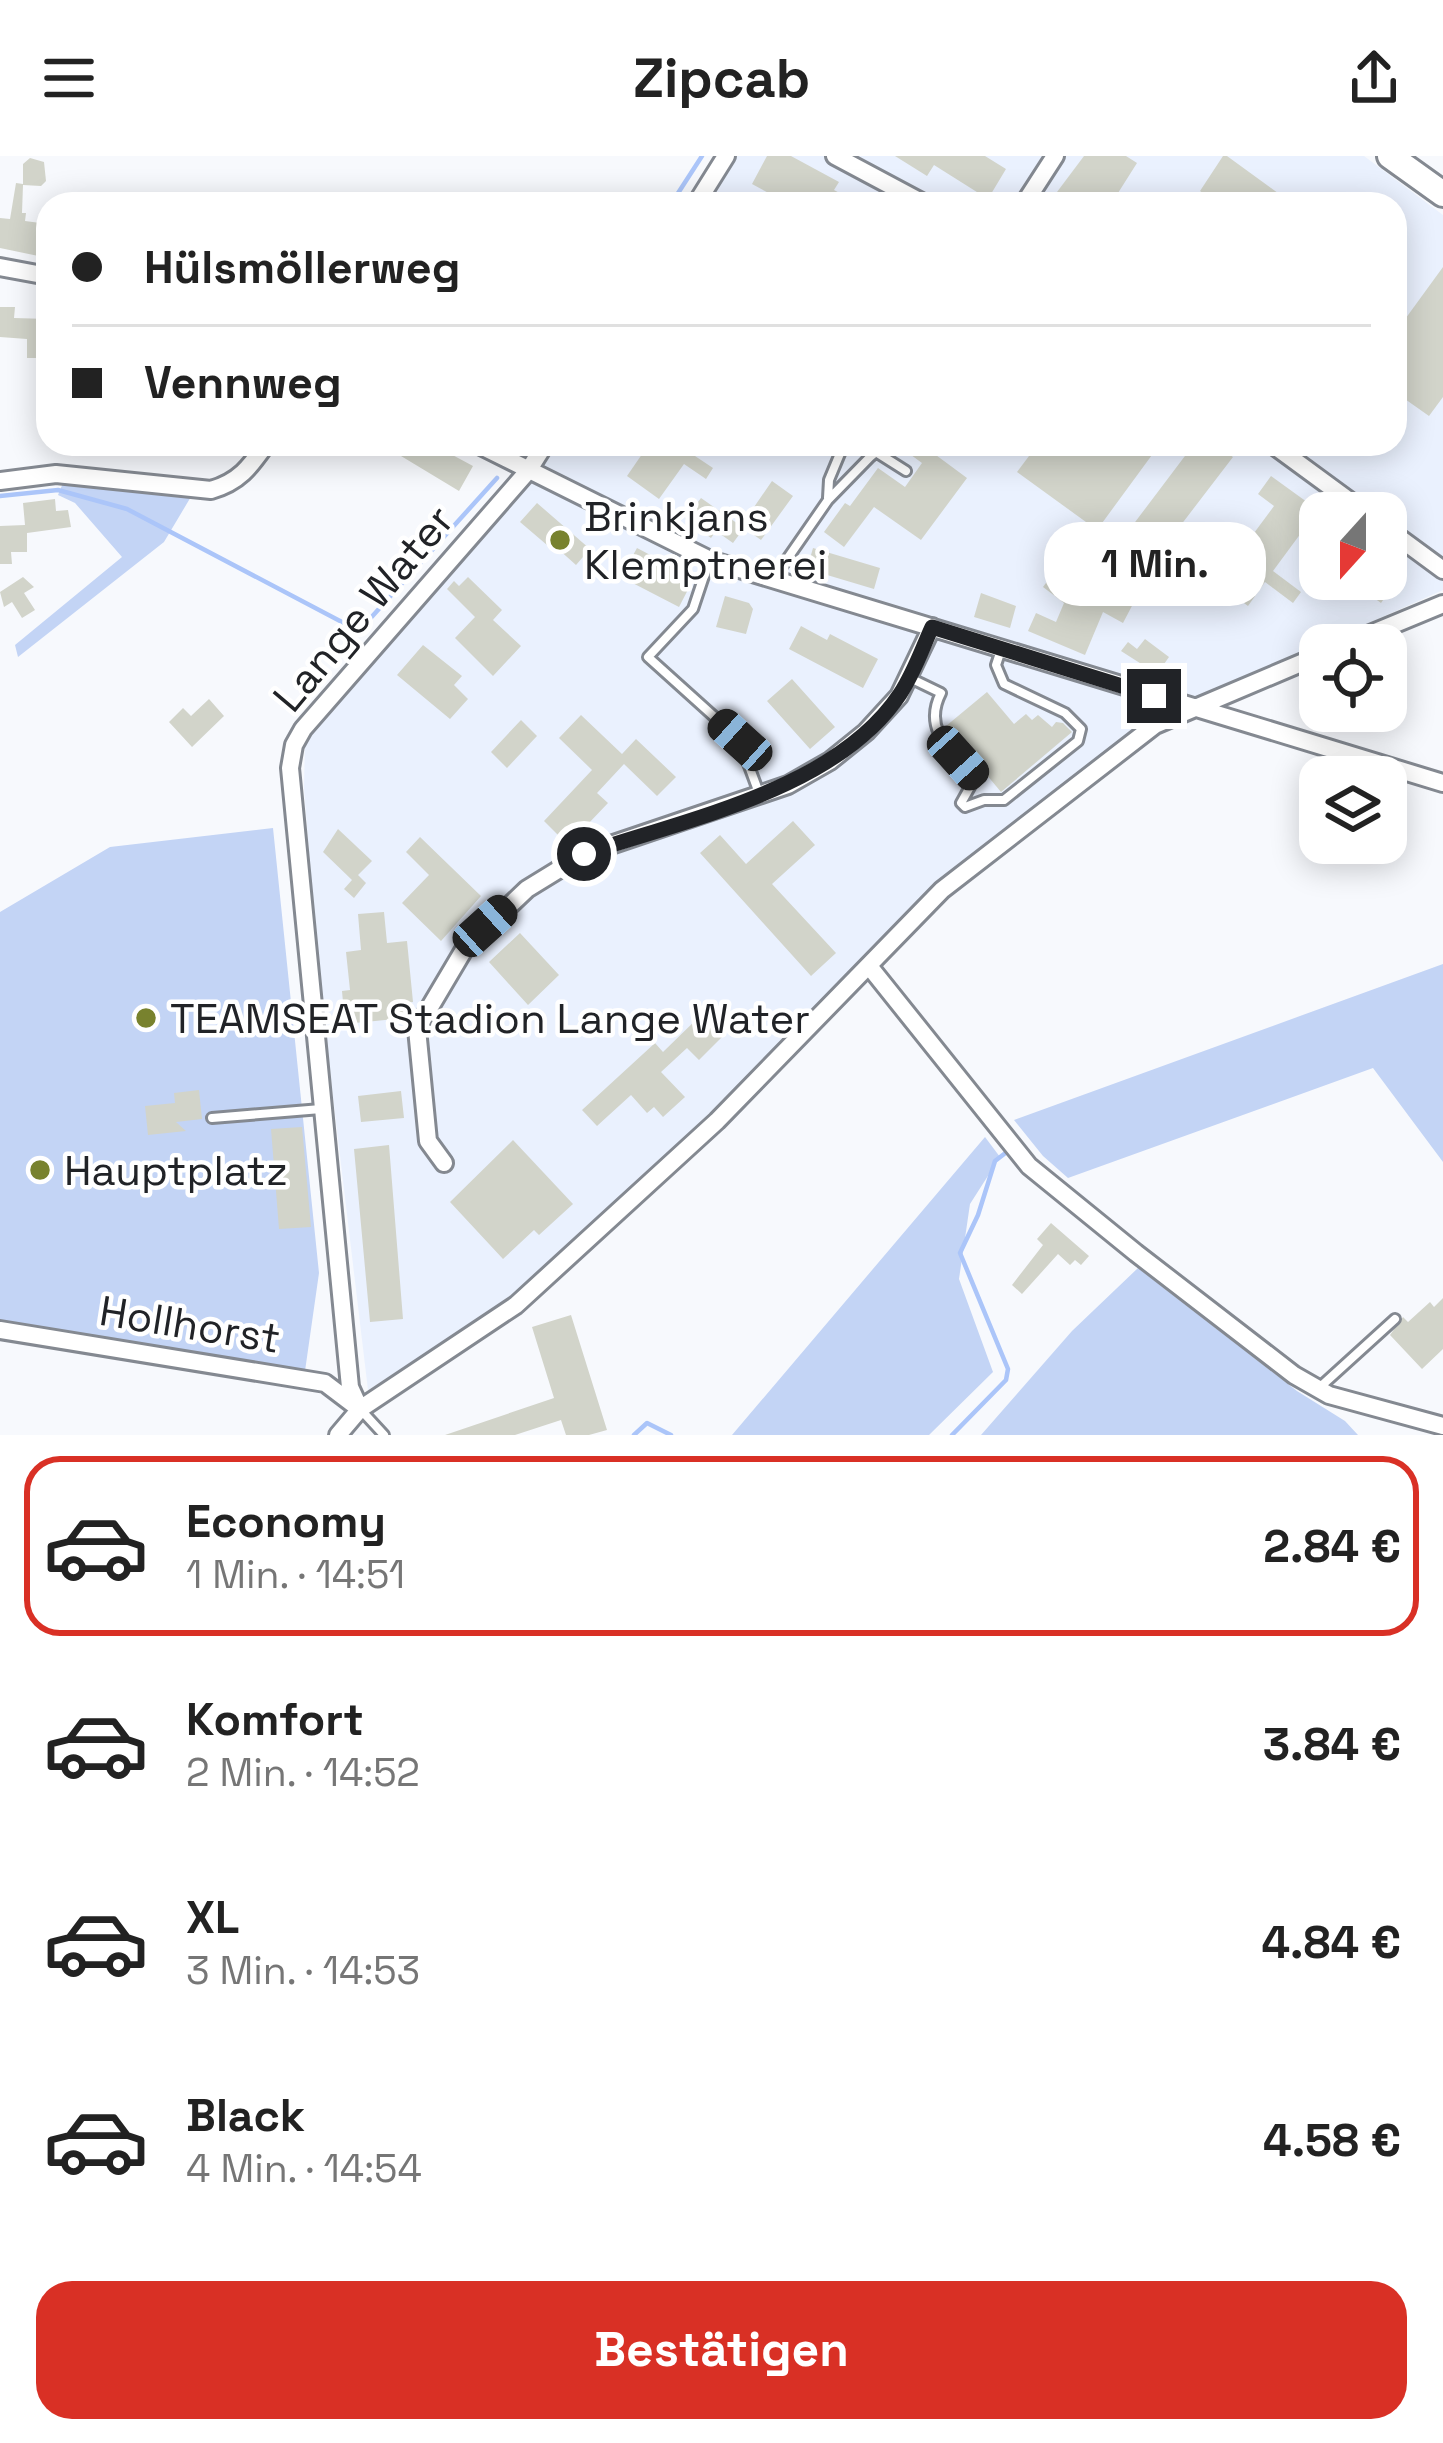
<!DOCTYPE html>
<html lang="de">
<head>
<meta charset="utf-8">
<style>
  :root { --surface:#fff; --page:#f2f2f2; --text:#222; --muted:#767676; --line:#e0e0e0; --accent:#d93025 }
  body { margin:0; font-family:"Space Grotesk",sans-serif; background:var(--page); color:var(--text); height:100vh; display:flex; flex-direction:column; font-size:45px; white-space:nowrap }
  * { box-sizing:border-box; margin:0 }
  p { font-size:39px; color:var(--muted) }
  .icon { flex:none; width:66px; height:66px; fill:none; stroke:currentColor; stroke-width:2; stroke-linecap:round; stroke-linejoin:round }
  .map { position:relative; height:1279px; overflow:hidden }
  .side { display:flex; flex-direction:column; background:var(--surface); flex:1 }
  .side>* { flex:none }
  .hud { position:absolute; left:36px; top:36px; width:1371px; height:264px; border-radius:36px; box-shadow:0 6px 30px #0003; display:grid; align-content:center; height:264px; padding:0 36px; background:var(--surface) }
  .needle { width:78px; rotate:201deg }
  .controls { position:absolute; left:1299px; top:336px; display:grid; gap:24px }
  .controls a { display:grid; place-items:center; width:108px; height:108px; border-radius:24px; background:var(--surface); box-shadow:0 6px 30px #0003; font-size:60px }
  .end { position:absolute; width:54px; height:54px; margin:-27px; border:15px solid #212327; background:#fff; box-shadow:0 0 0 6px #fff }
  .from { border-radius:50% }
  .bubble { position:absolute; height:84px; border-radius:36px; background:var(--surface); box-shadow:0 6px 30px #0003; font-size:39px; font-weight:800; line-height:84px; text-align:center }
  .car { position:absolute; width:36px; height:72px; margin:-36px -18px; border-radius:15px; box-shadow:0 0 9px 3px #0007; background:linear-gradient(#222 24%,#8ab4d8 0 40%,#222 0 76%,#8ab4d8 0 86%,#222 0) }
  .hud b { display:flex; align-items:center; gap:42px; height:114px; font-size:45px }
  .hud b+b { border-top:3px solid var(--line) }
  .hud i { width:30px; height:30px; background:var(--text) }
  ul { padding:21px 0 0; list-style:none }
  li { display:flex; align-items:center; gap:36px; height:180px; margin:0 24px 18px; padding:0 12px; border:6px solid transparent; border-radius:36px }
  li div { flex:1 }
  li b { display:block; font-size:45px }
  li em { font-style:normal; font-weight:800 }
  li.selected { border-color:var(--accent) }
  li>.icon { width:108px; height:108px; stroke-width:1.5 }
  .button { display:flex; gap:24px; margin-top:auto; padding:24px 36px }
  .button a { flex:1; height:138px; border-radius:36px; background:var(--accent); color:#fff; font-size:48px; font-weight:800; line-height:138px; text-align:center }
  header { display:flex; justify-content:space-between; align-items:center; height:156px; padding:0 36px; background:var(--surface); font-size:54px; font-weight:800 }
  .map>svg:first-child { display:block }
  .built { fill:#eaf1fe; fill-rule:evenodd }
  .green { fill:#c3d4f5 }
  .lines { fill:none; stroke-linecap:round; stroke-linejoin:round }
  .stream { stroke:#abc5f9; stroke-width:4.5 }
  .building { fill:#d2d4ca }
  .lane-casing { stroke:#848991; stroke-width:14 }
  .street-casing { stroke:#848991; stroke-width:22 }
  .secondary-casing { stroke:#848991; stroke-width:30 }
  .lane { stroke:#fff; stroke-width:8 }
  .street { stroke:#fff; stroke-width:16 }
  .secondary { stroke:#fff; stroke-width:24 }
  .route { stroke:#212327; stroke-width:15 }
  .poi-dot { fill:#78822e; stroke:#fff; stroke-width:4.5 }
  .labels { text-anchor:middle; stroke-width:9; stroke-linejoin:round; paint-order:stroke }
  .poi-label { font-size:42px; fill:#212327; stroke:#fff; text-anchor:start }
  .street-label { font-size:42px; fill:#212327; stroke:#fff }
</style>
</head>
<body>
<header><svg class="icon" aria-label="menu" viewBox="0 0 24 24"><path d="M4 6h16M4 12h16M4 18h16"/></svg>Zipcab<svg class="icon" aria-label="share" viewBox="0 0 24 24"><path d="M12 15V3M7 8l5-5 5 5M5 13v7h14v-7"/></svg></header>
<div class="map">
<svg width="1443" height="1279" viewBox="0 0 1443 1279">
  <rect width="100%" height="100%" fill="#f7f9fd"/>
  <path class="built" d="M736,0H1364L1443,59V434L1148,565L975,699L713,960L505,1147L368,1234L319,824L304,632L305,584L525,332L553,288H1395V48H705ZM1320,357H1386V423H1320Z"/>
  <path class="green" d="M63,327L192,339L164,386L18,501L15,489L122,401L75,347L58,339Z
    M273,672L319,1117L305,1215L0,1167V756L110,691Z
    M1443,808V1006L1373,912L1068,1022L1043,1000L1014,964Z
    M985,981L1000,1001L970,1048L959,1123L993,1216L929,1279H732Z
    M1138,1112L1297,1235L1345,1265L1358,1279H981L1072,1175Z"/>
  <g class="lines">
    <path class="stream" d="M671,48L702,0
      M517,289L518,288
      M0,340L58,334L127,353L359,475L497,322
      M634,1279L647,1267L671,1279
      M952,1279L1006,1224L1008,1213L960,1097L978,1059L995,1005L1008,995"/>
  </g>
  <path class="building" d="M767,0H791L839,26L834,34L860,48H789L752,28Z
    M895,0H985L1006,13L988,43L934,9L927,20Z
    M1084,0H1126L1137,7L1118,37L1135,48H1048Z
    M1223,0H1227L1293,48H1217L1200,35Z
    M30,2L44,6L46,25L41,30L23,29L22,57H26L25,65L48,68V102L0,92V62L10,63L16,27L23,28V8Z
    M1443,111V241L1429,260L1395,236V177Z
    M0,151H15L14,162L48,163L47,202H27V183L0,181Z
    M408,288H432L473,310L459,335L401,300Z
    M649,288H688L695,300L713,312L706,323L684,308L659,343L627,320Z
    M896,288H921L967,322L921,384L874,351L844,391L824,376L845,347L850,350L878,312L905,331L922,307Z
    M1038,288H1160L1097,374L1017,316Z
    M1194,288H1215L1233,301L1148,412L1117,390Z
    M1271,320L1318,354L1273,415L1301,436L1293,447L1265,426L1248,450L1217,427L1274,350L1258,338Z
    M772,325L793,340L761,384L744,372L733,387L716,375L711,382L685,363L701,342L741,370Z
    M55,343L56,355L68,354L71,371L27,377V396H11L12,408H0V370L25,369L23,347Z
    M537,347L590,393L576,409L557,392L554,395L520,366Z
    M637,392L694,422L679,451L621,421Z
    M813,392L880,412L874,433L807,413Z
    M1386,396L1406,411L1381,447L1348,423H1386Z
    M1096,403L1112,411L1103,428L1134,446L1123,467L1103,456L1085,499L1028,475L1036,457L1056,466L1064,447L1043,431L1054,416L1079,433Z
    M23,421L34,431L24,437L35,454L22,462L12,446L4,451L0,436Z
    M468,421L502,454L493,464L521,490L493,520L455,482L475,461L447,433L454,425L459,430Z
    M981,437L1016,450L1010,472L974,461Z
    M725,440L749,447L753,453L746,478L716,471Z
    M801,470L827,484L830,478L878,503L863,532L789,493Z
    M1145,483L1169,501L1157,518L1121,495L1128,486L1137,493Z
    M423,489L462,520L454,529L468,543L450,563L397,519Z
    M792,523L835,571L810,593L767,545Z
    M987,536L1014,568L1026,558L1032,564L1038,559L1052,571L1056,566L1063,567L1072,576L1001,636L946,570Z
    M209,543L224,560L192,591L169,566L183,552L191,560Z
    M581,559L622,598L636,583L676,621L657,640L624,608L597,637L608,647L568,689L544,665L592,614L559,582Z
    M521,564L537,580L507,612L491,596Z
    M793,665L815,689L772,728L836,797L811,820L700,697L720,679L746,708Z
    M338,673L372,705L358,719L366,727L354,742L344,733L352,724L323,696Z
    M420,681L481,740L441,785L402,747L429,719L406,696Z
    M384,756L387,787L407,785L413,846L404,847L405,862L345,868L342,835L350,834L346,796L361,794L358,758Z
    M520,777L559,819L528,849L489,806Z
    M703,857L724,879L699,904L687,892L661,916L685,941L663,961L654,951L647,957L631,939L597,970L582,954L655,887L663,896Z
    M199,934L202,963L176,966L186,975L148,979L145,950L175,947L174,937Z
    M401,935L404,962L361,966L358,940Z
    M302,971L311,1071L279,1073L271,973Z
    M513,984L573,1048L539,1079L534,1074L503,1103L450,1046Z
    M389,989L403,1163L370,1166L354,993Z
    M1051,1067L1089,1100L1081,1109L1075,1104L1070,1109L1058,1098L1022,1138L1012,1129L1043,1089L1037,1083Z
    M1443,1142V1193L1422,1213L1390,1179L1403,1161L1408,1166L1430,1146L1434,1151Z
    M571,1159L607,1274L589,1279H566L561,1264L515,1279H445L554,1242L532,1171Z"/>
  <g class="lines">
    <g class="lane-casing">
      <path id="lane" d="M828,342L829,324L844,288
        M709,405L693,453L648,501L739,583L759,637
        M774,422L828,344L870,301L876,296L906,315
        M910,522L941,537C922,574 951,595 975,622L961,647L965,651L984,644H1004L1078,585L1081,573L1065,557L1004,528L996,509L1001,494
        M212,962L321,953
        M1319,1232L1395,1163
        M361,1254L384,1279"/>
    </g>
    <g class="street-casing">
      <path id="street" d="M835,0L925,48
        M696,48L726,0
        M1024,48L1055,0
        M0,111L48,120
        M477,288L710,404L1443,627
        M1272,288L1366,357
        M0,325L56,318L211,334C239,326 250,311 266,288
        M1386,372L1443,414
        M1344,489L1443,448
        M869,810L1029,1010L1136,1097L1294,1219L1329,1239L1443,1270
        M444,1007L428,985L417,873L465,792L527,733L584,698L788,629L830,605L866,576L899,540L932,471
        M0,1174L325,1227L354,1249
        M360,1253L350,1231L290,612L294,589L303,573L528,315L545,288
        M338,1279L360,1253L516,1149L717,965L942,734L1155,569L1320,499"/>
    </g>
    <g class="secondary-casing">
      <path id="secondary" d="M1390,0L1443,38"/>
    </g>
    <use href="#lane" class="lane"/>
    <use href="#street" class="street"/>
    <use href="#secondary" class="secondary"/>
  </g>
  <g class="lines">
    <path class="route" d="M584,698C687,663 837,633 900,538C914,517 922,493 932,471L1154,540"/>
  </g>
  <g class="poi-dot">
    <circle cx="560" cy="384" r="12"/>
    <circle cx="146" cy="862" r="12"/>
    <circle cx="40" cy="1014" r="12"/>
  </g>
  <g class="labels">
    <g class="poi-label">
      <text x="584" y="375">Brinkjans<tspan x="584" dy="48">Klemptnerei</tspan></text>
      <text x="170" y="877">TEAMSEAT Stadion Lange Water</text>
      <text x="64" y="1029">Hauptplatz</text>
    </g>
    <g class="street-label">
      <text transform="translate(363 452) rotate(-50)" y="15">Lange Water</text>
      <text transform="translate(190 1168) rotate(9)" y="15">Hollhorst</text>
    </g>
  </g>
</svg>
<div class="controls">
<a><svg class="needle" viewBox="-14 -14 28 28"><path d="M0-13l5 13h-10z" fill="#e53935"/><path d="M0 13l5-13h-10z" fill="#767676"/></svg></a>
<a><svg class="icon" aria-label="locate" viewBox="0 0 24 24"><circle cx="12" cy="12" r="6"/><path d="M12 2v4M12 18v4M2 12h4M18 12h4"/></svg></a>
<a><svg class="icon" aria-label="layers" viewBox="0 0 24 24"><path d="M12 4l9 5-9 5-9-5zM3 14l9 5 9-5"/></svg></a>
</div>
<i class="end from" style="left:584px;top:698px"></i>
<i class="end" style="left:1154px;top:540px"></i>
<div class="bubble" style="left:1044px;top:366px;width:222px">1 Min.</div>
<i class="car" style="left:740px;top:584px;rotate:312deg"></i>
<i class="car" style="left:958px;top:602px;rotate:138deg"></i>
<i class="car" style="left:485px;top:770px;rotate:48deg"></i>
<div class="hud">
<b><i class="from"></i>Hülsmöllerweg</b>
<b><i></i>Vennweg</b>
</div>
</div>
<section class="side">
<ul>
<li class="selected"><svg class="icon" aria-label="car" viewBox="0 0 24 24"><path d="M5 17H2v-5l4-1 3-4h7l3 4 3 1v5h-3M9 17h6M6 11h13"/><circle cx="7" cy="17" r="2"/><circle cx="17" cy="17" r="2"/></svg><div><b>Economy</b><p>1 Min. · 14:51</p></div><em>2.84 €</em></li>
<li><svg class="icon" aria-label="car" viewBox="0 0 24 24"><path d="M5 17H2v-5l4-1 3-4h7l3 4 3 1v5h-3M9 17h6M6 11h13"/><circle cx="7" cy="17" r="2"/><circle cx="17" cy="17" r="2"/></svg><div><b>Komfort</b><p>2 Min. · 14:52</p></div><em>3.84 €</em></li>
<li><svg class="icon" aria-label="car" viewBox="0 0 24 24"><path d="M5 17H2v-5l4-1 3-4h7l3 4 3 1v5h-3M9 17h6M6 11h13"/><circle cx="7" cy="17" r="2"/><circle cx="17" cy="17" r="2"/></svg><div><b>XL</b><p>3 Min. · 14:53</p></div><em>4.84 €</em></li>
<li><svg class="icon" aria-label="car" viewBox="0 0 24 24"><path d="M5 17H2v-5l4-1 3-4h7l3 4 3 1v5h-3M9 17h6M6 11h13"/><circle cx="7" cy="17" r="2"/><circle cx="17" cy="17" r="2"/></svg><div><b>Black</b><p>4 Min. · 14:54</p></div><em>4.58 €</em></li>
</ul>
<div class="button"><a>Bestätigen</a></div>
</section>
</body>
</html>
